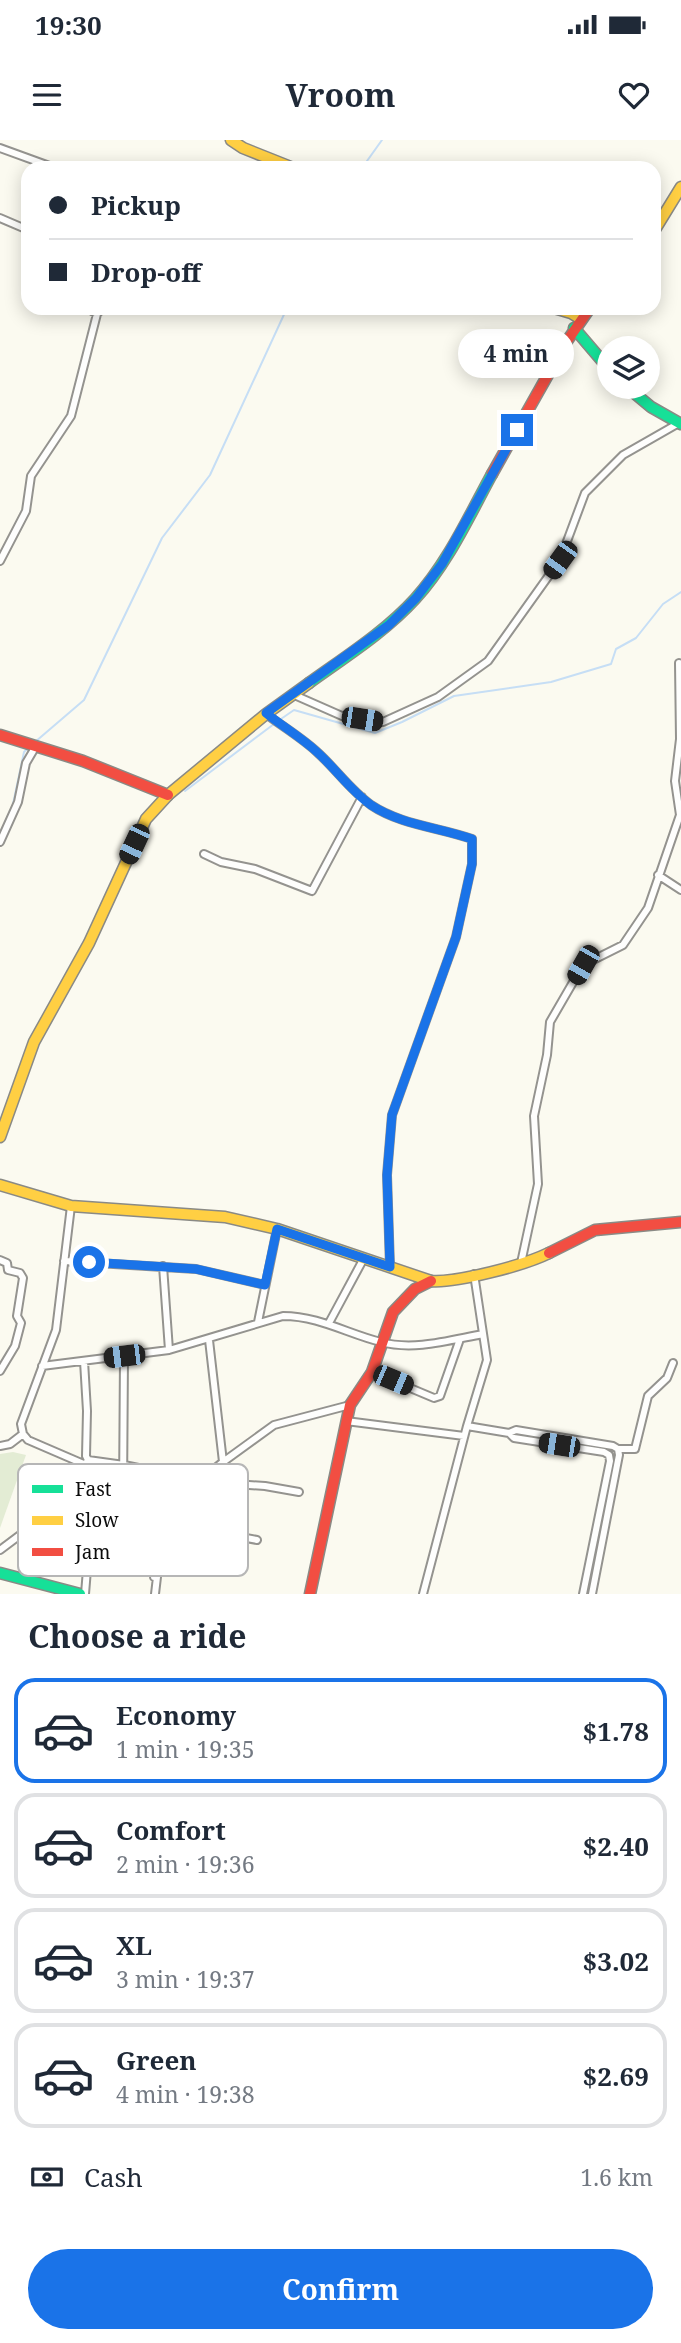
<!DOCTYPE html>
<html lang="en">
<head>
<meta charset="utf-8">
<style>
  :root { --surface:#fff; --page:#f2f2f3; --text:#1f2937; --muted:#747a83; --line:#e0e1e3; --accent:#1a73e8 }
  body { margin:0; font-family:"Noto Serif",serif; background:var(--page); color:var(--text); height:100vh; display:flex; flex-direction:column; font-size:26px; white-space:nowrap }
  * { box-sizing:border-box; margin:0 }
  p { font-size:23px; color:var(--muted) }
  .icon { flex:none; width:38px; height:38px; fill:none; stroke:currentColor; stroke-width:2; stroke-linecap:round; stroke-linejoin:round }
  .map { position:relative; height:1454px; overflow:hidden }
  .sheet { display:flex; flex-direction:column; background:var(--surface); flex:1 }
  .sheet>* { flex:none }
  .guide { position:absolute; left:21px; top:21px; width:640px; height:154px; border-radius:21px; box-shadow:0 4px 18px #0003; display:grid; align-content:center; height:154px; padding:0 28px; background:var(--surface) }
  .buttons { position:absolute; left:597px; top:196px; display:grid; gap:14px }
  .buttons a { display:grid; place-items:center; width:63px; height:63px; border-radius:50%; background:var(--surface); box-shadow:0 4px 18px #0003; font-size:35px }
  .end { position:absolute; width:32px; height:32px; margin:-16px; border:9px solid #1a73e8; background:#fff; box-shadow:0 0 0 4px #fff }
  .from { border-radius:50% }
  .bubble { position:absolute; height:49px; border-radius:24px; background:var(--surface); box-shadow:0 4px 18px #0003; font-size:23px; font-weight:700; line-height:49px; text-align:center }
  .car { position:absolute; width:21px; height:42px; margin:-21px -10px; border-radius:9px; box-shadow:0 0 5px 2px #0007; background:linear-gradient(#222 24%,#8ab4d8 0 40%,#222 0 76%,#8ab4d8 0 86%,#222 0) }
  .guide b { display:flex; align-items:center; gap:24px; height:66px; font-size:26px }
  .guide b+b { border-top:2px solid var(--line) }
  .guide i { width:18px; height:18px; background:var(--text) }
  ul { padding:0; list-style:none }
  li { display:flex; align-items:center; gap:21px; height:105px; margin:0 14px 10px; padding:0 14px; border:4px solid var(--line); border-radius:21px }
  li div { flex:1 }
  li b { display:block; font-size:26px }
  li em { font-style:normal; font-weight:700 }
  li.selected { border-color:var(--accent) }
  li>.icon { width:63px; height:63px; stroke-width:1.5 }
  h2 { padding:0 28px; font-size:32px; line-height:84px }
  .pay { display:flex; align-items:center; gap:18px; height:77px; padding:0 28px; font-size:26px }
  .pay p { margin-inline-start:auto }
  .primary-button { display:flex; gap:14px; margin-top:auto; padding:14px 28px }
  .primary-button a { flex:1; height:80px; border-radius:42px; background:var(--accent); color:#fff; font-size:28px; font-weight:700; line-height:80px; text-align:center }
  .status { display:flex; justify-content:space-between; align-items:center; height:49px; padding:0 35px; background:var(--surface); direction:ltr }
  .status svg { height:19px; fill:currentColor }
  header { display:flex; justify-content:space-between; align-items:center; height:91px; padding:0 28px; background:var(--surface); font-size:32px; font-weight:700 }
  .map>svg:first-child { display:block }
  .cemetery { fill:#e3ecd4 }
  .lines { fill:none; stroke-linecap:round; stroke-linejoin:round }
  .stream { stroke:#c6def5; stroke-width:2 }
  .street-casing { stroke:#94938f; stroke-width:10 }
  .fast-casing { stroke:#8a8a85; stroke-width:13 }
  .slow-casing { stroke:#8a8a85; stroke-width:13 }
  .jam-casing { stroke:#8a8a85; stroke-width:13 }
  .street { stroke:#fefefd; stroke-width:6 }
  .fast { stroke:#16e098; stroke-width:10 }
  .slow { stroke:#ffcf43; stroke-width:10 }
  .jam { stroke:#f24e42; stroke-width:10 }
  .route { stroke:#1a73e8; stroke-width:9 }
  .key { fill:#fff; stroke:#b6b6b6; stroke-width:2 }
  .key-label { font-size:19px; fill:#0c0c0c }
</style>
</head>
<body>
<div class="status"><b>19:30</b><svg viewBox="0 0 49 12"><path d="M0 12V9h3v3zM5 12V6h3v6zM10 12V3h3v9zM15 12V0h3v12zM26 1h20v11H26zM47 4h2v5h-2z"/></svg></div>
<header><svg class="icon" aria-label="menu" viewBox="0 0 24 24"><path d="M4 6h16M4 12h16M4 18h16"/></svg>Vroom<svg class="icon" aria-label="heart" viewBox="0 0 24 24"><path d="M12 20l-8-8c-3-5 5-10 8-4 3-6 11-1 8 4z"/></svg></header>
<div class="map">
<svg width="681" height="1454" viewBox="0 0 681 1454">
  <rect width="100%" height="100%" fill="#fbfaf0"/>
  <path class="cemetery" d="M13,1312L26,1315L0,1388V1314Z"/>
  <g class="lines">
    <path class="stream" d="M362,28L382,0
      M278,581L294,570L375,593L402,582L454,556L551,542L611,524L616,509L636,498L663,464L681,452
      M35,602L84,560L162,398L210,335L287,168
      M185,651L274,584
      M13,664L24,612L28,608"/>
    <g class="street-casing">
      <path id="street" d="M0,8L55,28
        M0,78L28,90
        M87,168L97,174L102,168
        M0,421L26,371L31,336L71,276L97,174
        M292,554L342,576L383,582L438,557L488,521L560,420L585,353L623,315L679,283
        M266,574C282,586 302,598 317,612C336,629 350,650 371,665C401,685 438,687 472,699V724L456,797L392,975L387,1035L390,1127
        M0,702L18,662L26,623L36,606
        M204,714L221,722L255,729L312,751L362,657
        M658,735L681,750
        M71,1066L56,1190L21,1284L23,1294L28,1300L86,1325
        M0,1120L7,1123L8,1130L20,1133L23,1138L17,1176L21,1183L15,1206L0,1231
        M64,1121L196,1129L265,1145
        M521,1123L538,1044L534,976L547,915L550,882L583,825L623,805L648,768L680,675L675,641L680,599L679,523
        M163,1126L169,1210
        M258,1182L277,1089
        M329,1183L364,1118
        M209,1200L223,1322
        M84,1221L87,1271L86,1316L88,1320
        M42,1226L169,1210L283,1176C319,1176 348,1194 381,1202C414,1211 450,1200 483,1194
        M372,1232L434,1258L440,1256L460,1199
        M346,1281L464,1296
        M467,1286L509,1293L514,1298L604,1312L609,1315L610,1321L583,1454
        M509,1293L516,1290L613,1306L618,1309L619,1315L592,1454
        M0,1306L10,1304L23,1294
        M618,1309H635L648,1256L667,1238L673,1223
        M123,1354L124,1216
        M24,1391L156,1418
        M209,1391L257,1400
        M0,1410L64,1362L88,1320L124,1325L206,1342L208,1334L223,1322L274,1285L350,1265
        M85,1454L89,1405
        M155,1454L157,1437H154L157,1387L190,1388L209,1391L206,1342L265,1346L299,1352
        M423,1454L467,1286L487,1220L474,1134"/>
    </g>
    <g class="fast-casing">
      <path id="fast" d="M574,188L609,229
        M627,247L651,267L681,284
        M309,543C345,517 385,492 415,459C448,423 469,376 492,334
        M0,1433L80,1454"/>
    </g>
    <g class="slow-casing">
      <path id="slow" d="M231,0L243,8L293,28
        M654,91L681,47
        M554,168L571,173L581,179
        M0,997L34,902L89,803L146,679L168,655L266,574L309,543
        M0,1045L71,1066L225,1077L277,1089L431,1141C457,1143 525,1125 549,1113"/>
    </g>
    <g class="jam-casing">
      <path id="jam" d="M492,334L567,201L590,168
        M0,595L83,621L168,655
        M549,1113L595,1090L681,1082
        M310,1454L350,1265L372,1232L393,1172L415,1149L431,1141"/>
    </g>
    <use href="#street" class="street"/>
    <use href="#fast" class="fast"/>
    <use href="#slow" class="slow"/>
    <use href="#jam" class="jam"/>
  </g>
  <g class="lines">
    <path class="route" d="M89,1122L196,1129L265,1145L277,1089L390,1127L387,1035L392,975L456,797L472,724V699C438,687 401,685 371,665C350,650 336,629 317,612C302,598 282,586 266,573L389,485L416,458L442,424L517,290"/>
  </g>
  <rect x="18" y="1324" width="230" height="112" rx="10" class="key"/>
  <rect x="32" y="1345" width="31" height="8" fill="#16e098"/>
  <rect x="32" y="1376" width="31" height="9" fill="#ffcf43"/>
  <rect x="32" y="1408" width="31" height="8" fill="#f24e42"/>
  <g class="key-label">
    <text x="75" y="1356">Fast</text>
    <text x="75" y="1387">Slow</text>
    <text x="75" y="1419">Jam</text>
  </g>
</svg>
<div class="buttons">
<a><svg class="icon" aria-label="layers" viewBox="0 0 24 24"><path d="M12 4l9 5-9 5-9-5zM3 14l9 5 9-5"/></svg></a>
</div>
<i class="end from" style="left:89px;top:1122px"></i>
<i class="end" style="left:517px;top:290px"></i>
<div class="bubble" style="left:458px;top:189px;width:116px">4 min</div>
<i class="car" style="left:560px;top:420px;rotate:216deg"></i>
<i class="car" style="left:362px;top:579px;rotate:99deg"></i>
<i class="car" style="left:134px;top:704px;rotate:205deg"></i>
<i class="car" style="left:583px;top:825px;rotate:210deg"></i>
<i class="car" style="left:124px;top:1216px;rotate:263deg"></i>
<i class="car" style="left:393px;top:1240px;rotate:113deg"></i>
<i class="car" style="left:559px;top:1305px;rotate:279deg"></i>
<div class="guide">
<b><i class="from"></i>Pickup</b>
<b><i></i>Drop-off</b>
</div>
</div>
<section class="sheet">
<h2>Choose a ride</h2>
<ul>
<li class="selected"><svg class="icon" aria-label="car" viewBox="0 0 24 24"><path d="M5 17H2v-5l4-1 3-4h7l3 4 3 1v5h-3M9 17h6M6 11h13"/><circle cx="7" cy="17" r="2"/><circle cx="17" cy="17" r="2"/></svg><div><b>Economy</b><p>1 min · 19:35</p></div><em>$1.78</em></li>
<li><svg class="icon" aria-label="car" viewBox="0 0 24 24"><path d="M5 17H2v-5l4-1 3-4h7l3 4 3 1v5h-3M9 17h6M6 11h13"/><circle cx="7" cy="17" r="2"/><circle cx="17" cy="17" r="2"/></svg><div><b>Comfort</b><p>2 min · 19:36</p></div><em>$2.40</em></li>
<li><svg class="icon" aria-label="car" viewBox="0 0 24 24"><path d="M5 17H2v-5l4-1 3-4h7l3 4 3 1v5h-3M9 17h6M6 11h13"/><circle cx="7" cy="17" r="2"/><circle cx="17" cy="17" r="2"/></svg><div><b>XL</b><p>3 min · 19:37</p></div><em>$3.02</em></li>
<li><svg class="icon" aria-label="car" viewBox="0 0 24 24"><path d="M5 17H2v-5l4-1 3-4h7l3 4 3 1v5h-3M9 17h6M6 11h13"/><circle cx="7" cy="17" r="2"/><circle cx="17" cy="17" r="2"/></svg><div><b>Green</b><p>4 min · 19:38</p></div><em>$2.69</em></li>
</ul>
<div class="pay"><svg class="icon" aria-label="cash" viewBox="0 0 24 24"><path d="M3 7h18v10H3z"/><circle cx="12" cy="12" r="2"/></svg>Cash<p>1.6 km</p></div>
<div class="primary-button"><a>Confirm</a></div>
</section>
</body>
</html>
